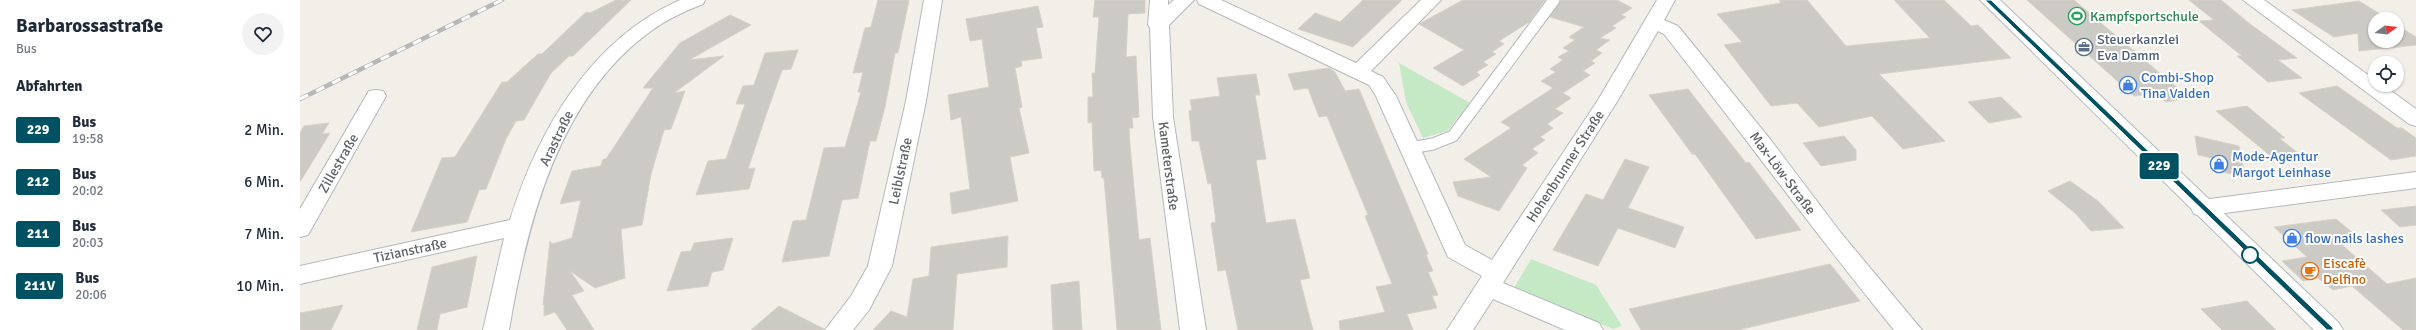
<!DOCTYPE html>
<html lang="de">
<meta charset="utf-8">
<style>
body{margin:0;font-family:Signika,sans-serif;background:#f2f2f3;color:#1f2937;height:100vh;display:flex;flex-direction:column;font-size:15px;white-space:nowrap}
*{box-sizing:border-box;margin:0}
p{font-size:13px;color:#747a83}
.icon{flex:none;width:22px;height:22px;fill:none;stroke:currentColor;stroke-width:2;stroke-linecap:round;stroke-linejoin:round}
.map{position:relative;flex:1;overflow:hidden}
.drawer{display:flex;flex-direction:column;background:#fff;width:300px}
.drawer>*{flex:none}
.badge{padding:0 8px;border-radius:3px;font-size:14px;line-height:26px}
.needle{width:26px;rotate:75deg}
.buttons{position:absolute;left:2068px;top:12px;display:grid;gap:8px}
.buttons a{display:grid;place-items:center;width:36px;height:36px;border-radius:50%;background:#fff;box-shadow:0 1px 3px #0004;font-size:20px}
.map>.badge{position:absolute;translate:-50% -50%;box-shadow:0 0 0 2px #fff}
h2{padding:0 16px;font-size:15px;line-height:36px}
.round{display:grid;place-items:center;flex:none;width:42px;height:42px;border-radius:21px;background:#f2f2f3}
.summary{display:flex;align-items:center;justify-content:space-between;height:68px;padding:0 16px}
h1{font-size:19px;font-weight:800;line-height:30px}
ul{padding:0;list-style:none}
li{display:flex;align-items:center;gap:12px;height:52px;padding:0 16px}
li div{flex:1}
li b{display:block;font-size:15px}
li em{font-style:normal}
li .badge{min-width:44px;font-weight:700;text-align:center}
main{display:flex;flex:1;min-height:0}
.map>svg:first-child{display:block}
.green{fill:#c5e8c5}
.building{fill:#cccac5;stroke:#d6d1c6}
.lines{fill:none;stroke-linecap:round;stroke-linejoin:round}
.lane-casing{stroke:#b5b8bc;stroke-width:13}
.street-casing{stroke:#b5b8bc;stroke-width:2}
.secondary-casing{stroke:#b6babf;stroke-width:2}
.lane{stroke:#fff;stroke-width:11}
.street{fill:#fff;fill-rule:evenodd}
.secondary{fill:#fff;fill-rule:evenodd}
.rail-casing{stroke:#b6b7b8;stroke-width:4.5}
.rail{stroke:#fff;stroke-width:3;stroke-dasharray:9;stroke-linecap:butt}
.line{fill:#005262;stroke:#fff}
.stop-dot{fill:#fff;stroke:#005262;stroke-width:2}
.labels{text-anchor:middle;stroke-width:4;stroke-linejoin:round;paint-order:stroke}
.leisure-label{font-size:14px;fill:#27864d;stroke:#fff;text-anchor:start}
.service-label{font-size:14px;fill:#4e5e75;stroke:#fff;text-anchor:start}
.shop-label{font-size:14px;fill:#366cbe;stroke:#fff;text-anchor:start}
.street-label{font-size:14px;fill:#5f6368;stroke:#fff}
.food-label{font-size:14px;fill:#c56008;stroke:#fff;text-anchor:start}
</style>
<main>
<section class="drawer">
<div class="summary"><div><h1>Barbarossastraße</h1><p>Bus</p></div><a class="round"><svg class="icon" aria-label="heart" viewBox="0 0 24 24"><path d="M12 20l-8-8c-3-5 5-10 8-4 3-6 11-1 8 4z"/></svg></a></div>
<h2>Abfahrten</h2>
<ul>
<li><span class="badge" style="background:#005262;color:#fff">229</span><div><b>Bus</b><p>19:58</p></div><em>2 Min.</em></li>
<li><span class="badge" style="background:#005262;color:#fff">212</span><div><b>Bus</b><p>20:02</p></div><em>6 Min.</em></li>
<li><span class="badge" style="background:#005262;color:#fff">211</span><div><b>Bus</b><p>20:03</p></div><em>7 Min.</em></li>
<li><span class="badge" style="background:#005262;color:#fff">211V</span><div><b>Bus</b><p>20:06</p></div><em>10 Min.</em></li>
</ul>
</section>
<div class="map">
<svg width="2116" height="330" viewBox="0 0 2116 330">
<rect width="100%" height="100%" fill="#f1efe8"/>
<path class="green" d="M1099 63 1170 103 1147 131 1123 138 1106 102Z
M1231 259 1296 285 1322 326 1313 329 1214 288Z"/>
<path class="building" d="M316 0H331L273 56H269L251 73 224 120 216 121 206 139 186 189 179 190 167 222 111 232 142 158 155 157 202 82H207L238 54H242L286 12 290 13Z
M578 0H609L598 53H595L585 107 576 141H570L558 198 542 200 529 256 482 262 493 221 506 220 524 148 545 147 561 92H558L563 72 553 73 565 28 571 27Z
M795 0H845V13L828 14 826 57 836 56 839 117 832 118 833 128H829L830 146 839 240 850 238 861 330H817L804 178H802L801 170 794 171 792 122 788 123V97H793L792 73H795L799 17H793Z
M1063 0H1102L1053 47 998 29 1015 13 1040 22Z
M1163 0H1245L1229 22 1199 41 1204 44 1192 52 1196 54 1183 62 1188 65 1176 72 1180 75 1163 86 1133 68 1164 50 1119 24Z
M1261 0H1317L1332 8 1321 15 1326 17 1312 26 1316 28 1300 38 1310 40 1296 50 1302 53 1291 61 1295 63 1283 71 1290 75 1263 93 1259 91 1271 98 1255 109 1263 113 1247 124 1253 128 1240 137 1245 140 1232 149 1238 153 1222 165 1227 168 1199 211 1158 196 1153 182 1191 177 1164 159 1211 128 1201 122 1253 88 1241 81 1256 72 1250 69 1263 60 1258 57 1269 51 1263 48 1275 40 1269 37 1284 27 1250 17Z
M1479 0H1507L1546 46 1630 38 1594 0H1644L1671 26 1678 25 1711 58 1579 74 1645 141 1603 149 1572 116 1519 127 1497 103 1471 106 1424 45 1442 42 1417 14 1481 3Z
M1727 0H1774L1889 98 1866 102 1856 94 1834 96Z
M1889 0H1921L1950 24 1997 58 1978 60 2002 78 1968 82 1937 56H1942L1899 21 1914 20Z
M2059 1 2088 19H2075V41H2097V25L2116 37V45L2059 51 2058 33 2034 37 1992 10Z
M738 6 743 27 736 28 742 58 721 61 722 66 715 68 722 107 719 108 729 153 710 157 718 201 652 214 650 193 670 189 661 117 651 120 648 95 689 87 682 39 670 41 666 19Z
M430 15 451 25 389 60 424 56 374 93 385 91 371 129 364 130 351 174 342 225 321 229 325 278 295 288 270 271 284 291 272 295 294 330H267L255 312 244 316V304L243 305 250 241 252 244 272 238 281 200 260 204 272 171 301 166 303 159H306L353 88H343L380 43Z
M498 50 491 69 482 70 466 115 448 169 455 168 449 189 396 195 408 161 426 159 445 104H436L443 86 454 85 465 53Z
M1029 68 1035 72 1045 91 1059 89 1128 254 1126 255 1133 271 1128 272 1138 295 1132 296 1137 308 1107 314 1113 330H1040L1039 321 1085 312 1076 287 1092 284 1065 216 1068 215 1027 116 1019 117 1008 88 994 90 988 74Z
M956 74 960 95H955L966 159 956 160 966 223 995 219 1010 278 1000 280 1013 330H938L926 270 918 271 911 223 916 222 911 183 908 184 899 141H892L889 111 892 110 890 100 920 96 917 78Z
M2037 86 2097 128H2102L2116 138V156L2091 160 1999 93Z
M1388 89 1446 163 1449 162 1501 230 1456 239 1395 154H1392L1349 95Z
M1701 97 1722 117 1689 123 1668 102Z
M1947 106 1985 138H1979L1998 153 1972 157 1916 111Z
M29 123 22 134 30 133 0 182V133L4 126Z
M1544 136 1556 150V160L1521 166 1503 143Z
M1895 136 1939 146 1945 177 1914 170 1912 158 1898 155Z
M1325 159 1349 167 1328 208 1384 227 1375 248 1318 228 1298 266 1253 250 1286 194 1303 200Z
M1770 181 1798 201 1824 228 1791 231 1775 213 1748 191Z
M2116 206V225L2100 227 2081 210Z
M2036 219 2054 234 2033 237 2087 284 2116 278V330H2103L2052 286 2033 290 2018 278 2003 281 1982 261 2007 257 1974 227Z
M708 236 707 267 657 274 653 330H573L591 311 607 317 613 279 629 276 631 247Z
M433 238 423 270 412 272 408 286 367 291 381 252 391 251 394 243Z
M177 256 167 307 140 314 137 330H117L132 267Z
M1530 264 1560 301 1438 330H1341L1329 309Z
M779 281 782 330H753L751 285Z
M1947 301 1976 330H1922L1901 309Z
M43 305 31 330H0V313Z
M479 306 524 329V330H451Z"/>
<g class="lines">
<defs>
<path id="lane" d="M1110 148 1133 144 1153 136 1254 0"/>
<path id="street" d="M380 0H405L403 4C385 11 367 19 351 31 258 98 227 223 209 330H183L204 238 0 284V266L210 220C238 130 291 39 380 0Z
M624 0H642L626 101 592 266 569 310 553 330H525L551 296 568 266 606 101Z
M850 0H868V5L874 0H894L869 25 873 117 906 330H880L853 117 850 28 848 25Z
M897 0H921L1056 63 1121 0H1141L1071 71 1083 77 1096 96 1165 245 1192 260 1298 100 1357 0H1375L1364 20 1378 26 1470 139 1541 233 1622 330H1594C1515 233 1441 132 1364 34L1358 31 1318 100 1203 283 1299 323 1303 330H1265L1193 299 1173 330H1147L1182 276 1148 257 1076 96 1069 85 899 4Z
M1943 0H1964L2075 80V85H2083L2116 109V126L2109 124Z
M76 90 83 91 86 96 8 235 0 237V209L66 96 69 91Z
M2116 172V188L1902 216 1894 214 1891 208 1894 202 1902 200Z"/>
<path id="secondary" d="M1680 0H1700L2039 323 2043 330H2014Z"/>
</defs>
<use href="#lane" class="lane-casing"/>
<use href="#street" class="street-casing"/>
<use href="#secondary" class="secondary-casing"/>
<use href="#lane" class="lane"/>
<use href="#street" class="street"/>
<use href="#secondary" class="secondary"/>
<defs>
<path id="rail" d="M0 99 202 0"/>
</defs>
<use href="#rail" class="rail-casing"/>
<use href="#rail" class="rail"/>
</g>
<path class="line" d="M1685 0H1691L2033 328V330H2027Z"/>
<defs>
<symbol id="stadium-ring" viewBox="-11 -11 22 22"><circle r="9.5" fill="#fff" stroke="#2e9e5b" stroke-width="1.5"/><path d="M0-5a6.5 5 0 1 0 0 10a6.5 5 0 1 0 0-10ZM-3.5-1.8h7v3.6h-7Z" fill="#2e9e5b"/></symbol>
<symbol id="office-ring" viewBox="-11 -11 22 22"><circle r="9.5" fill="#fff" stroke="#5c6f8a" stroke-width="1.5"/><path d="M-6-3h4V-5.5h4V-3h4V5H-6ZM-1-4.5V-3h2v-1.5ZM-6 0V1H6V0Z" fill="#5c6f8a"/></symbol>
<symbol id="shop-ring" viewBox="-11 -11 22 22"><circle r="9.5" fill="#fff" stroke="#3f7fe0" stroke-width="1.5"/><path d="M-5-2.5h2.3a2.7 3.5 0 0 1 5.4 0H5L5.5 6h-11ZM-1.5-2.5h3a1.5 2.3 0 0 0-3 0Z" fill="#3f7fe0"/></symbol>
<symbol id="cafe-ring" viewBox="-11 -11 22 22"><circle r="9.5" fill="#fff" stroke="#e8710a" stroke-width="1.5"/><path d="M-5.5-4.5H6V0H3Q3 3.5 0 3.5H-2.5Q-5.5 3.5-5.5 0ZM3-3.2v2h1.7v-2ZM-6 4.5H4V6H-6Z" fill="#e8710a"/></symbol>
</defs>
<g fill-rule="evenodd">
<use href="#stadium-ring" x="1767" y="6" width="20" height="20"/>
<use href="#office-ring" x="1774" y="37" width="20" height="20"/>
<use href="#shop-ring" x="1818" y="75" width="20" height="20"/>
<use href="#shop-ring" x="1909" y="154" width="20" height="20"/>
<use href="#shop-ring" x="1982" y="228" width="20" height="20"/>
<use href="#cafe-ring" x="2000" y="261" width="20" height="20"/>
</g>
<circle class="stop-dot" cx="1950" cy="255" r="8"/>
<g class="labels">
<g class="leisure-label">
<text x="1790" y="21">Kampfsportschule</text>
</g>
<g class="service-label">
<text x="1797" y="44">Steuerkanzlei<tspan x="1797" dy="16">Eva Damm</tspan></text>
</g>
<g class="shop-label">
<text x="1841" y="82">Combi-Shop<tspan x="1841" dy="16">Tina Valden</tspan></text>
<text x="1932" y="161">Mode-Agentur<tspan x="1932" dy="16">Margot Leinhase</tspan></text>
<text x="2005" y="243">flow nails lashes</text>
</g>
<g class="street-label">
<text transform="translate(256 138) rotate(-64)" y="5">Arastraße</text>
<text transform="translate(38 163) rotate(-60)" y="5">Zillestraße</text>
<text transform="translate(869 166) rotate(83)" y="5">Kameterstraße</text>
<text transform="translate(1265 166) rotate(-57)" y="5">Hohenbrunner Straße</text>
<text transform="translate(600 171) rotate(-78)" y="5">Leiblstraße</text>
<text transform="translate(1483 173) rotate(53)" y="5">Max-Löw-Straße</text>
<text transform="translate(110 250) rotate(-12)" y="5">Tizianstraße</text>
</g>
<g class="food-label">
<text x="2023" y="268">Eiscafè<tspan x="2023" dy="16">Delfino</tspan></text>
</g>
</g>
</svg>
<div class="buttons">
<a><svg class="needle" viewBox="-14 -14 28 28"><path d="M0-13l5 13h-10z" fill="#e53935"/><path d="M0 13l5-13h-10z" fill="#747a83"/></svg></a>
<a><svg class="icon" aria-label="locate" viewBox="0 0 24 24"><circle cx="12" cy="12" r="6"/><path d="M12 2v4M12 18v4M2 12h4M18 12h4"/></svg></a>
</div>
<b class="badge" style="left:1859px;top:166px;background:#005262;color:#fff">229</b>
</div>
</main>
